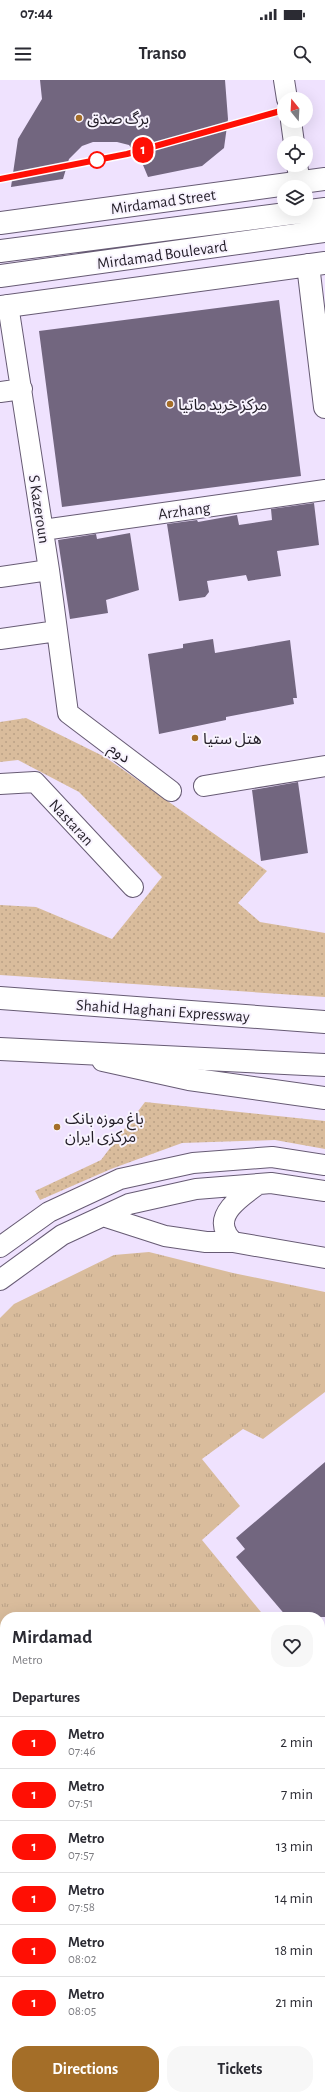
<!DOCTYPE html>
<meta charset="utf-8">
<style>
body{margin:0;font-family:"Alegreya Sans","Noto Sans Arabic",sans-serif;background:#f7f7f7;color:#2b2b33;height:100vh;display:flex;flex-direction:column;font-size:15px;white-space:nowrap}
*{box-sizing:border-box;margin:0}
p{font-size:13px;color:#7c7c81}
.icon{flex:none;width:22px;height:22px;fill:none;stroke:currentColor;stroke-width:2;stroke-linecap:round;stroke-linejoin:round}
.map{position:relative;flex:1;overflow:hidden}
.details{position:absolute;left:0px;top:1532px;width:325px;height:488px;display:flex;flex-direction:column;background:#fff;border-radius:16px 16px 0 0;box-shadow:0 4px 16px #0002}
.details>*{flex:none}
.badge{padding:0 8px;border-radius:13px;font-size:14px;line-height:26px}
.needle{width:26px;rotate:342deg}
.buttons{position:absolute;left:277px;top:12px;display:grid;gap:8px}
.buttons a{display:grid;place-items:center;width:36px;height:36px;border-radius:50%;background:#fff;box-shadow:0 4px 16px #0002;font-size:20px}
.map>.badge{position:absolute;translate:-50% -50%;box-shadow:0 0 0 2px #fff}
h2{padding:0 12px;font-size:15px;line-height:36px}
.round{display:grid;place-items:center;flex:none;width:42px;height:42px;border-radius:16px;background:#f7f7f7}
.head{display:flex;align-items:center;justify-content:space-between;height:68px;padding:0 12px}
h1{font-size:19px;font-weight:700;line-height:30px}
.button{display:flex;gap:8px;margin-top:auto;padding:8px 12px}
.button a{flex:1;height:46px;border-radius:16px;background:#a46e28;color:#fff;font-size:16px;font-weight:700;line-height:46px;text-align:center}
.button a+a{background:#f7f7f7;color:#2b2b33}
ul{padding:0;list-style:none}
li{display:flex;align-items:center;gap:12px;height:52px;padding:0 12px;border-top:1px solid #e1e1e2}
li div{flex:1}
li b{display:block;font-size:15px}
li em{font-style:normal}
li .badge{min-width:44px;font-weight:700;text-align:center}
.status{display:flex;justify-content:space-between;align-items:center;height:28px;padding:0 20px;background:#fff;direction:ltr}
.status svg{height:11px;fill:currentColor}
header{display:flex;justify-content:space-between;align-items:center;height:52px;padding:0 12px;background:#fff;font-size:18px;font-weight:700}
.map>svg:first-child{display:block}
.grass{fill:url(#grass-tufts)}
.garden{fill:url(#garden-dots)}
.building{fill:#72667f}
.lines{fill:none;stroke-linecap:round;stroke-linejoin:round}
.minor-casing{stroke:#675b74;stroke-width:22}
.major-casing{stroke:#675b74;stroke-width:24}
.highway-casing{stroke:#675b74;stroke-width:24}
.minor{stroke:#fff;stroke-width:20}
.major{stroke:#fff;stroke-width:22}
.highway{stroke:#fff;stroke-width:22}
.line-casing{stroke:#fff;stroke-width:9}
.line{stroke:#ff0f04;stroke-width:6}
.poi-dot{fill:#a46e28;stroke:#f8f3fe;stroke-width:1.5}
.stop-dot{fill:#fff;stroke:#ff0f04;stroke-width:2}
.labels{text-anchor:middle;stroke-width:4;stroke-linejoin:round;paint-order:stroke}
.poi-label{font-size:16px;fill:#231e28;stroke:#f8f3fe;text-anchor:start}
.street-label{font-size:16px;fill:#231e28;stroke:#f8f3fe}
</style>
<div class="status"><b>07:44</b><svg viewBox="0 0 49 12"><path d="M0 12V9h3v3zM5 12V6h3v6zM10 12V3h3v9zM15 12V0h3v12zM26 1h20v11H26zM47 4h2v5h-2z"/></svg></div>
<header><svg class="icon" aria-label="menu" viewBox="0 0 24 24"><path d="M4 6h16M4 12h16M4 18h16"/></svg>Transo<svg class="icon" aria-label="search" viewBox="0 0 24 24"><circle cx="10" cy="10" r="6"/><path d="M15 15l6 6"/></svg></header>
<div class="map">
<svg width="325" height="2020" viewBox="0 0 325 2020">
<defs>
<pattern id="grass-tufts" width="24" height="20" patternUnits="userSpaceOnUse"><rect width="24" height="20" fill="#d9bc9c"/><path d="M3 7l-1-3M5 7V3M7 7l1-3M15 17l-1-3M17 17v-4M19 17l1-3" fill="none" stroke="#baa186"/></pattern>
<pattern id="garden-dots" width="8" height="8" patternUnits="userSpaceOnUse"><rect width="8" height="8" fill="#d9bc9c"/><path d="M2 2h.1M6 6h.1" fill="none" stroke="#baa186" stroke-width="1.8" stroke-linecap="round"/></pattern>
</defs>
<rect width="100%" height="100%" fill="#efe2fe"/>
<path class="grass" d="M149 1172 233 1193 325 1212V1312L263 1359 243 1349 202 1379 240 1426 202 1460 265 1537H5V1816L0 1815V1238L14 1224 114 1175Z
M4 1984 5 2015H49L35 2020H3Z
M115 2015H149L153 2020H100Z"/>
<path class="garden" d="M26 638 105 677 267 791 238 823 260 842 325 853V917L0 895V825L36 827 112 859 162 797 79 712 18 680 0 682V642Z
M145 1022 325 1041V1069L275 1060 182 1063 111 1089 40 1120 35 1111 101 1080Z"/>
<path class="building" d="M40 0H225L228 39 224 68 202 86 148 97 143 85 129 65 117 62H93L82 66 69 79 63 99 11 107 18 59 42 19Z
M279 220 301 396 62 427 39 251Z
M314 423 319 465 277 471 281 496 248 501 246 495 207 501 209 512 205 517 179 521 167 444 197 440 198 442 237 435 239 445 272 440 271 429Z
M130 453 139 510 106 520 108 533 70 539 58 460 96 454 97 459Z
M213 559 215 573 290 560 297 618H293L294 624 226 637V640L159 654 148 574 183 568V564Z
M298 702 308 773 261 781 252 710Z
M325 1382V1537H287L236 1477 245 1469 236 1458Z"/>
<g class="lines">
<defs>
<path id="minor" d="M284 0 287 19
M291 41 294 63
M297 85 300 102
M8 225 49 490 68 633 171 711
M0 312 22 309
M43 450 325 410
M0 497 49 490
M0 559 57 551
M0 704 35 702 133 807
M204 706 325 686
M103 1136 165 1156 206 1162H233L325 1178
M233 1162C231 1159 227 1156 226 1152 216 1132 244 1115 257 1105
M0 1167 49 1132 120 1099 193 1083 272 1077 325 1085
M0 1200 62 1155 129 1124 196 1109 271 1103 325 1111
M0 1825H5
M0 1896 5 1898
M190 2015 194 2020"/>
<path id="major" d="M0 143 325 99
M0 171 325 129
M308 185 325 327
M0 196 325 151
M0 227 325 183
M103 980 189 999 325 1018"/>
<path id="highway" d="M0 918 325 942
M0 969 325 985"/>
</defs>
<use href="#minor" class="minor-casing"/>
<use href="#major" class="major-casing"/>
<use href="#highway" class="highway-casing"/>
<use href="#minor" class="minor"/>
<use href="#major" class="major"/>
<use href="#highway" class="highway"/>
</g>
<g class="lines">
<defs>
<path id="line" d="M0 99 127 74 284 30"/>
</defs>
<use href="#line" class="line-casing"/>
<use href="#line" class="line"/>
</g>
<g class="poi-dot">
<circle cx="79" cy="38" r="4"/>
<circle cx="170" cy="324" r="4"/>
<circle cx="195" cy="658" r="4"/>
<circle cx="57" cy="1047" r="4"/>
</g>
<circle class="stop-dot" cx="97" cy="80" r="8"/>
<g class="labels">
<g class="poi-label">
<text x="87" y="44">برگ صدق</text>
<text x="178" y="330">مرکز خرید ماتیا</text>
<text x="203" y="664">هتل ستیا</text>
<text x="65" y="1044">باغ موزه بانک<tspan x="65" dy="18">مرکزی ایران</tspan></text>
</g>
<g class="street-label">
<text transform="translate(163 121) rotate(-8)" y="6">Mirdamad Street</text>
<text transform="translate(162 174) rotate(-8)" y="6">Mirdamad Boulevard</text>
<text transform="translate(40 429) rotate(81)" y="6">S Kazeroun</text>
<text transform="translate(184 430) rotate(-8)" y="6">Arzhang</text>
<text transform="translate(120 672) rotate(37)" y="6">دوم</text>
<text transform="translate(72 742) rotate(47)" y="6">Nastaran</text>
<text transform="translate(163 930) rotate(4)" y="6">Shahid Haghani Expressway</text>
</g>
</g>
</svg>
<div class="buttons">
<a><svg class="needle" viewBox="-14 -14 28 28"><path d="M0-13l5 13h-10z" fill="#e53935"/><path d="M0 13l5-13h-10z" fill="#7c7c81"/></svg></a>
<a><svg class="icon" aria-label="locate" viewBox="0 0 24 24"><circle cx="12" cy="12" r="6"/><path d="M12 2v4M12 18v4M2 12h4M18 12h4"/></svg></a>
<a><svg class="icon" aria-label="layers" viewBox="0 0 24 24"><path d="M12 4l9 5-9 5-9-5zM3 14l9 5 9-5"/></svg></a>
</div>
<b class="badge" style="left:143px;top:70px;background:#ff0f04;color:#fff">1</b>
<section class="details">
<div class="head"><div><h1>Mirdamad</h1><p>Metro</p></div><a class="round"><svg class="icon" aria-label="heart" viewBox="0 0 24 24"><path d="M12 20l-8-8c-3-5 5-10 8-4 3-6 11-1 8 4z"/></svg></a></div>
<h2>Departures</h2>
<ul>
<li><span class="badge" style="background:#ff0f04;color:#fff">1</span><div><b>Metro</b><p>07:46</p></div><em>2 min</em></li>
<li><span class="badge" style="background:#ff0f04;color:#fff">1</span><div><b>Metro</b><p>07:51</p></div><em>7 min</em></li>
<li><span class="badge" style="background:#ff0f04;color:#fff">1</span><div><b>Metro</b><p>07:57</p></div><em>13 min</em></li>
<li><span class="badge" style="background:#ff0f04;color:#fff">1</span><div><b>Metro</b><p>07:58</p></div><em>14 min</em></li>
<li><span class="badge" style="background:#ff0f04;color:#fff">1</span><div><b>Metro</b><p>08:02</p></div><em>18 min</em></li>
<li><span class="badge" style="background:#ff0f04;color:#fff">1</span><div><b>Metro</b><p>08:05</p></div><em>21 min</em></li>
</ul>
<div class="button"><a>Directions</a><a>Tickets</a></div>
</section>
</div>
